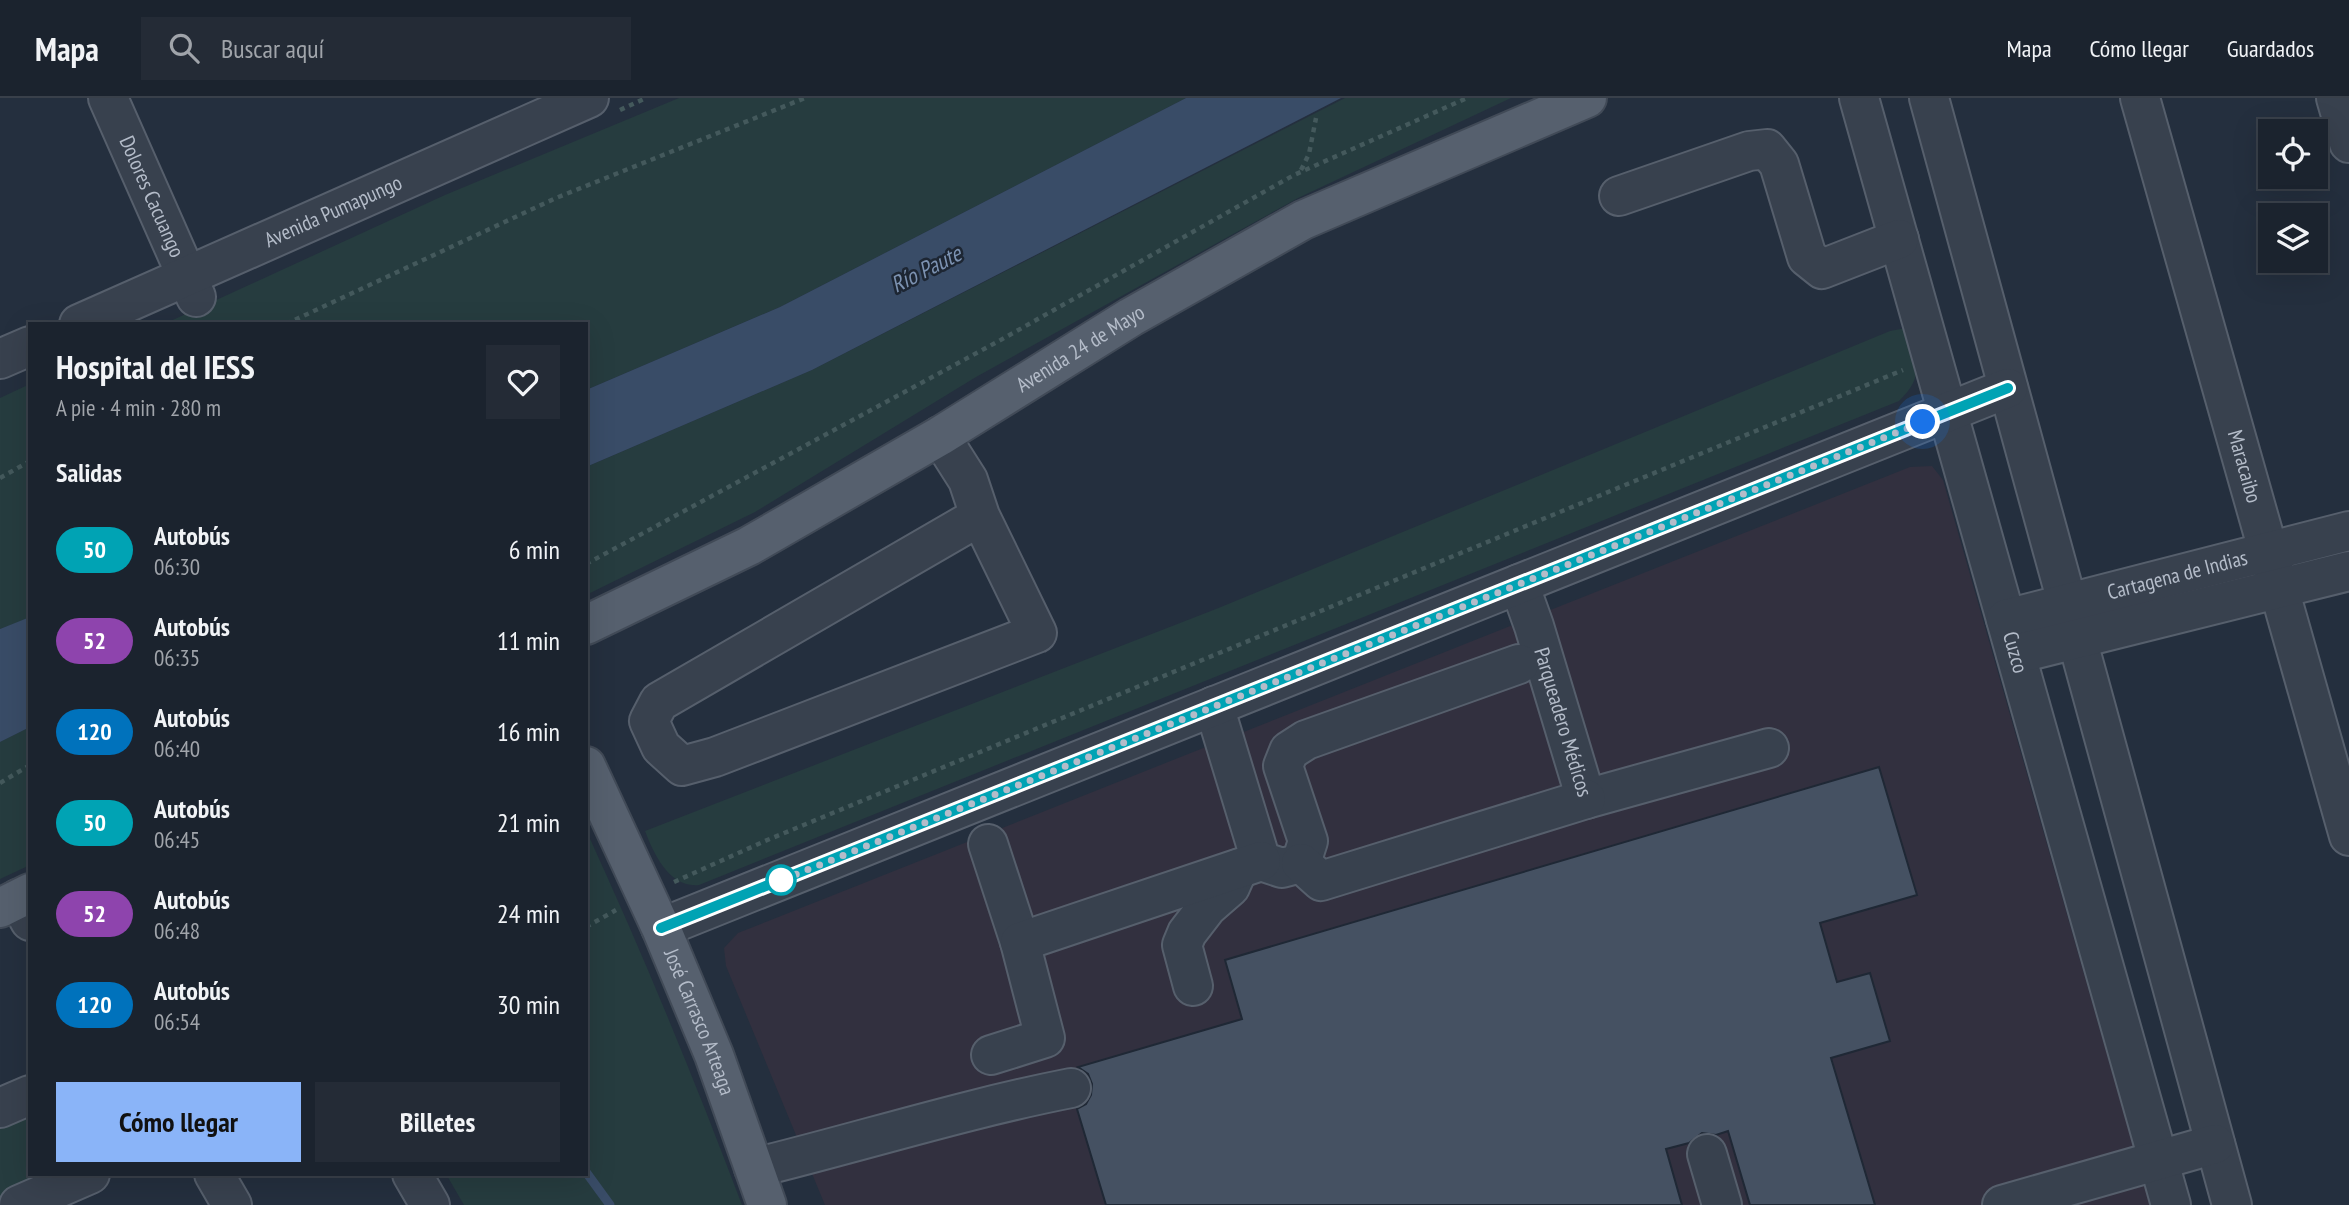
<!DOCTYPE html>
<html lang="es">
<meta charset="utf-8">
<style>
body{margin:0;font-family:"PT Sans Narrow",sans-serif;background:#242b36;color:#f1f3f6;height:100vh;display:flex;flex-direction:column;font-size:26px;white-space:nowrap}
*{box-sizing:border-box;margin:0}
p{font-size:23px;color:#a0a4aa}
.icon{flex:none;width:38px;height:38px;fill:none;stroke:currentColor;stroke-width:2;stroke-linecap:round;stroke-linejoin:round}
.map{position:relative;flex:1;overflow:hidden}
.details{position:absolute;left:28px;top:224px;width:560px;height:854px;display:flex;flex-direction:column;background:#1b232e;border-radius:0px;box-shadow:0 7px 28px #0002,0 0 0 2px #39404a}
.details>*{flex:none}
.badge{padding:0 14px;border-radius:23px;font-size:24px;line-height:46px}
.buttons{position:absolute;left:2258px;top:21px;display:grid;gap:14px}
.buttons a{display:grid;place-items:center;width:70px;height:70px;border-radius:0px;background:#1b232e;box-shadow:0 7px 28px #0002,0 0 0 2px #39404a;font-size:35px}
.you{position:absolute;width:35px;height:35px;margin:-18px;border:5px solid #fff;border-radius:50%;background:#1a73e8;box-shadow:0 0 0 10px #1a73e833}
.map>.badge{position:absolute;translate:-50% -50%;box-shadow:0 0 0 4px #fff}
h2{padding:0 28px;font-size:26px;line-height:63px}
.round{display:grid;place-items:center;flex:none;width:74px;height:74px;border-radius:0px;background:#242b36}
.headline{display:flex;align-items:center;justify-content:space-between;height:119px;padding:0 28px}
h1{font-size:33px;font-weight:800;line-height:52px}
.cta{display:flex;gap:14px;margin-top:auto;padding:14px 28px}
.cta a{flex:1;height:80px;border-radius:0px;background:#8ab4f8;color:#111;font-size:28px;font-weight:800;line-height:80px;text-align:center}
.cta a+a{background:#242b36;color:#f1f3f6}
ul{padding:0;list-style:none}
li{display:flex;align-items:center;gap:21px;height:91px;padding:0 28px}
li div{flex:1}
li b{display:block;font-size:26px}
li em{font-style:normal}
li .badge{min-width:77px;font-weight:700;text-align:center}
header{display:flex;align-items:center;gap:42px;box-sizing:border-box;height:98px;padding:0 35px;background:#1b232e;border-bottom:2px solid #39404a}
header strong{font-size:33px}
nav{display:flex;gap:38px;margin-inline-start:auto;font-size:24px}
.search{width:490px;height:63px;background:#242b36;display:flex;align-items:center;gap:18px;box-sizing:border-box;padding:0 24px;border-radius:0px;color:#a0a4aa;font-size:26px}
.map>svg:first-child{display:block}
.medical{fill:#32303f}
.green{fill:#263c3f}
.water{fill:#394c67}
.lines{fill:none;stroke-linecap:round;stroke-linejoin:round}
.stream{stroke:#394c67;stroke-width:9}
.building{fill:#455162;stroke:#1f2835;stroke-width:2}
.minor-casing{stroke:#565f6c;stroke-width:42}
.major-casing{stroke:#414a57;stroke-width:42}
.path{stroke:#44595c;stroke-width:4.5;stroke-dasharray:5 5;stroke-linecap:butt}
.minor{stroke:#38414e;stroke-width:38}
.major{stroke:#56606e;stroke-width:38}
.line-casing{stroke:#fff;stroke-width:16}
.line{stroke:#00a3b4;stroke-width:10}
.walk{stroke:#b4bcc9;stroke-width:7;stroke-dasharray:0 12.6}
.stop-dot{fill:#fff;stroke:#00a3b4;stroke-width:3.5}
.labels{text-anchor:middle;stroke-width:5;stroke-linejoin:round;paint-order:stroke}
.street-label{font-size:21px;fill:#b4bcc9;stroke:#1d2633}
.water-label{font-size:23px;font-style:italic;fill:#7c92b1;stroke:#1d2633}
</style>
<header>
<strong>Mapa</strong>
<div class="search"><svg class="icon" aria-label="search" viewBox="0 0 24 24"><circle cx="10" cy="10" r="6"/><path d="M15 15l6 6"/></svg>Buscar aquí</div>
<nav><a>Mapa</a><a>Cómo llegar</a><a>Guardados</a></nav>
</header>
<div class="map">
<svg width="2349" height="1107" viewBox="0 0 2349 1107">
<rect width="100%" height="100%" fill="#242f3e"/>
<path class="medical" d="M1932 368 1943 382 2150 1107H825L726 868 724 850 738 835 1910 369Z"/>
<path class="green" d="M679 0H1186L780 209 586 292V226H164L445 97Z
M1345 0H1511L1298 100 976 279 755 414 586 497V369L812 272Z
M1906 230C1915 263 1927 276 1899 303L699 787C669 790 654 756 645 733L1216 511 1890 233Z
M30 286V520L0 531V300Z
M30 629V767L0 781V644Z
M586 732C643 856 694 980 742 1107H464L446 1076H586Z
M30 1006V1076H50L0 1100V1019Z"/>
<path class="water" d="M1186 0H1341L812 272 586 369V292L780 209Z
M30 519V629L0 644V531Z"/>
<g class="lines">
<path class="stream" d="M586 1074 610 1107"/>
</g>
<path class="building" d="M1879 669 1917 797 1820 825 1837 884 1870 875 1890 943 1831 960 1875 1107H1750L1728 1033 1716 1037 1702 1035 1689 1045 1666 1051 1682 1107H1106L1077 1011 1086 1006 1091 997 1092 986 1088 976 1078 969 1242 921 1225 862Z"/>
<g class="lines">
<defs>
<g id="minor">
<path id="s1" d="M108 0 196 199"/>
<path id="s2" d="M1859 0 2171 1107"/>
<path d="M1929 0 2232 1107"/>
<path id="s3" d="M2140 0 2349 738"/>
<path d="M2336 0 2349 45"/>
<path d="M1619 98 1749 53 1767 51 1779 66 1807 159 1822 171 1899 141"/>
<path id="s4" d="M79 226 589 0"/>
<path d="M0 261 30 248"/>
<path d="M940 338 968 382 980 418 1037 535 715 659 682 668 661 649 649 623 659 604 980 418"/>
<path id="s5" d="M1519 486 1534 528 1586 701 1769 650"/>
<path id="s6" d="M2006 521 2349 433"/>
<path d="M2016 556 2349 473"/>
<path d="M1214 608 1261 763 1282 770 1301 765 1308 743 1283 668 1289 653 1306 642 1519 566"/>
<path d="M988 746 1020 844"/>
<path d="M1301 765 1321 783 1586 701"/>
<path d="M18 801 30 823"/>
<path d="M661 830 2008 290"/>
<path d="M1193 888 1182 847 1187 835 1207 809 1230 789 1238 771"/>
<path d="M991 957 1045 940 1020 844 1261 763"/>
<path d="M0 1010 30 997"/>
<path d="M1707 1056 1722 1107"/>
<path d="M754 1070C860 1044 964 1011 1071 990"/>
<path d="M214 1076 232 1107"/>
<path d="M412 1076 430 1107"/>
<path d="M19 1107 90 1076"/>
<path d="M2002 1107 2215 1046"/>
</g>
<g id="major">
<path id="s7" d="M586 527 749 448 940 338 1131 219 1303 122 1587 0"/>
<path id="s8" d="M586 668 661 830 714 957 767 1107"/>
<path d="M0 810 30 795"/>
</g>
</defs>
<use href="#minor" class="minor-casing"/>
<use href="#major" class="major-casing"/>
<path class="path" d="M620 12 646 0
M1301 72 1309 56 1316 20
M286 226 556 100 805 0
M0 380 30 363
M586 466 997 244 1294 77 1467 0
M0 685 30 667
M674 784 765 743 1903 272
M586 829 616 812"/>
<use href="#minor" class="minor"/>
<use href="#major" class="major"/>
</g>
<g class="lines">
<defs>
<path id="line" d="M661 830 2008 290"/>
</defs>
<use href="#line" class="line-casing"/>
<use href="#line" class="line"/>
<path class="walk" d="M781 782 777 784 1923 324"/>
</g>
<circle class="stop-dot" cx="781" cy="782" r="14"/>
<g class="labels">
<g class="street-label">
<text dy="7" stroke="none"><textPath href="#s1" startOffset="108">Dolores Cacuango</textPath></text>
<text dy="7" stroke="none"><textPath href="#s4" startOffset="278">Avenida Pumapungo</textPath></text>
<text dy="7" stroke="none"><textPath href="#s7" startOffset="567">Avenida 24 de Mayo</textPath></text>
<text dy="7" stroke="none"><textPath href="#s3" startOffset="383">Maracaibo</textPath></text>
<text dy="7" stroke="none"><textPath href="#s6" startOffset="177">Cartagena de Indias</textPath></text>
<text dy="7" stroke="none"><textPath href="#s2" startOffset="576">Cuzco</textPath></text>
<text dy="7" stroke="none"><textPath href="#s5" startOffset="145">Parqueadero Médicos</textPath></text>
<text dy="7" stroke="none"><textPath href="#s8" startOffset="280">José Carrasco Arteaga</textPath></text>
</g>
<g class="water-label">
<text transform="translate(926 171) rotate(-27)" y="8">Río Paute</text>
</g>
</g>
</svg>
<div class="buttons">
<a><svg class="icon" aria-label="locate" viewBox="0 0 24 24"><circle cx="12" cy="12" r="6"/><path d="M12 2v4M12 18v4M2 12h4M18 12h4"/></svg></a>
<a><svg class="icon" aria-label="layers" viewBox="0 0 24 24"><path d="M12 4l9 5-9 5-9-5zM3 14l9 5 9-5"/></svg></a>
</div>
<div class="you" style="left:1923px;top:324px"></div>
<section class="details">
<div class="headline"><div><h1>Hospital del IESS</h1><p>A pie · 4 min · 280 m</p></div><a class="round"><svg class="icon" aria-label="heart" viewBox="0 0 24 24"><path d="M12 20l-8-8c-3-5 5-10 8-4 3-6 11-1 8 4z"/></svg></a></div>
<h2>Salidas</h2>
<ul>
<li><span class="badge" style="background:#00a3b4;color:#fff">50</span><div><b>Autobús</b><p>06:30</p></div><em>6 min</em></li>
<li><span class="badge" style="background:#8e44ad;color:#fff">52</span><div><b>Autobús</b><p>06:35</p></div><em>11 min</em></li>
<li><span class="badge" style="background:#0072bc;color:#fff">120</span><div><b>Autobús</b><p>06:40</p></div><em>16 min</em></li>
<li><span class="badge" style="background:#00a3b4;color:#fff">50</span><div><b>Autobús</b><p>06:45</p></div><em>21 min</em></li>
<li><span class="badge" style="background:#8e44ad;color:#fff">52</span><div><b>Autobús</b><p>06:48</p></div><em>24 min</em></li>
<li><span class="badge" style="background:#0072bc;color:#fff">120</span><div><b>Autobús</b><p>06:54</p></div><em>30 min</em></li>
</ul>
<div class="cta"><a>Cómo llegar</a><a>Billetes</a></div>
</section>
</div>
